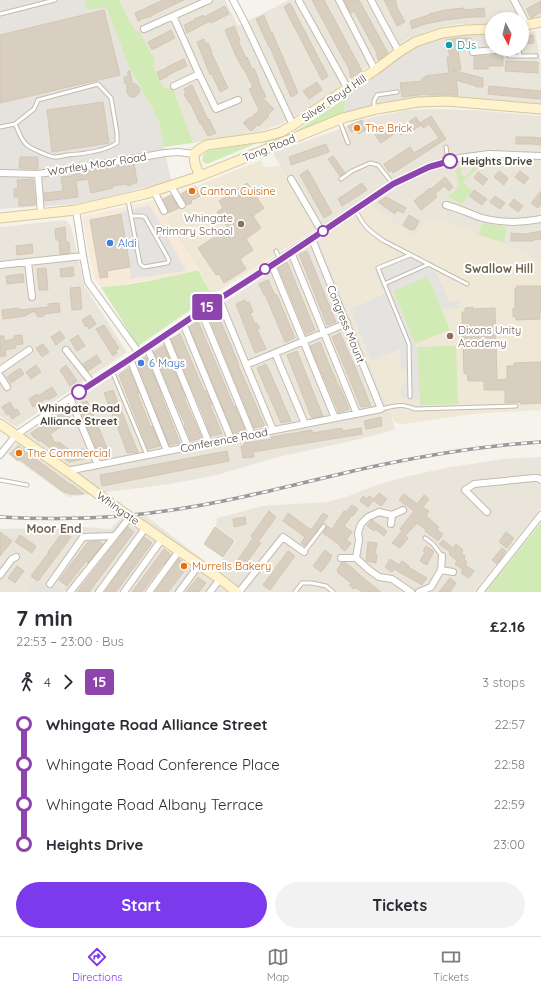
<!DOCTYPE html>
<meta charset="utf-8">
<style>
body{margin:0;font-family:Quicksand,sans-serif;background:#f2f2f3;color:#2b2b33;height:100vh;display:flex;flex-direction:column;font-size:15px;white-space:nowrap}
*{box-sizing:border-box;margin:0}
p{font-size:13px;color:#7c7c81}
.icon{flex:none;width:22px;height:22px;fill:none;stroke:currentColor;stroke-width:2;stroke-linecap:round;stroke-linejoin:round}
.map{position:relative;height:592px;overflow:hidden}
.side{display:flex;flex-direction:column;background:#fff;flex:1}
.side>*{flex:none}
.badge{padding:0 8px;border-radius:3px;font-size:14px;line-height:26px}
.needle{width:26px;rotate:173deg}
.tools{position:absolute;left:485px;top:12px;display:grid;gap:8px}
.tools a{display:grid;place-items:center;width:44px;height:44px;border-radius:50%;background:#fff;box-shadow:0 2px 6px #0003;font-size:20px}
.map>.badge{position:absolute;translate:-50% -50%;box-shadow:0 0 0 2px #fff}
.legs{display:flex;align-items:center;gap:6px;height:44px;padding:0 16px;font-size:13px}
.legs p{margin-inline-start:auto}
.head{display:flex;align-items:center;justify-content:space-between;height:68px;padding:0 16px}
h1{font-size:22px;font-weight:700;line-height:30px}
.action{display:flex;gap:8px;margin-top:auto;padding:8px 16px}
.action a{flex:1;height:46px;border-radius:24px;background:#7c3aed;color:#fff;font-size:16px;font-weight:700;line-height:46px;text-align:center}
.action a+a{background:#f2f2f3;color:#2b2b33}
ul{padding:0 16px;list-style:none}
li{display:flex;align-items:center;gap:14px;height:40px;font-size:15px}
li i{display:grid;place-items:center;width:6px;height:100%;margin:0 5px;background:currentColor}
li i::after{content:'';width:10px;height:10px;margin:-5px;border:3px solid;border-radius:50%;background:#fff}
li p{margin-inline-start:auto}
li:first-child i{background:linear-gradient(#0000 50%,currentColor 0)}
li:last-child i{background:linear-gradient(currentColor 50%,#0000 0)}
.tabs{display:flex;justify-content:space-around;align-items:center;height:56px;border-top:1px solid #e1e1e2;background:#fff;font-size:11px;color:#7c7c81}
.tabs a{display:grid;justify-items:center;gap:2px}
.tabs .current{color:#7c3aed}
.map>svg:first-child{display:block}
.residential{fill:#eae5da}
.commercial{fill:#f7ead8}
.industrial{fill:#e6e2dd}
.education{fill:#efe8d6}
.green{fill:#d2eab5}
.parking{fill:#e5e3e0}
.building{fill:#d8cfc1;stroke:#d3c7b4}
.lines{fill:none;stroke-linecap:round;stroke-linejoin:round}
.lane-casing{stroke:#c2bbae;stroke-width:5}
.street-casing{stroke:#c2bbae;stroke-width:8}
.secondary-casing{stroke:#d6c79b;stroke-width:11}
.lane{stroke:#fff;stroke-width:3}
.street{stroke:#fff;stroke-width:6}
.secondary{stroke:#fff3cd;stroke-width:9}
.rail-casing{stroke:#9a9a9a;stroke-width:3.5}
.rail{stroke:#fff;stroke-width:2;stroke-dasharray:6;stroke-linecap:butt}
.secondary-bridge-casing{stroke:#d6c79b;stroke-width:11;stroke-linecap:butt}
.secondary-bridge{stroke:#fff3cd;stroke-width:9}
.line-1-casing{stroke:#fff;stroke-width:9}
.line-1{stroke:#8e44ad;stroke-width:6}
.culture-dot{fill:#0f9aa8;stroke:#fff;stroke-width:1.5}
.food-dot{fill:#e8710a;stroke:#fff;stroke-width:1.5}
.stop-1-dot{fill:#fff;stroke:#8e44ad;stroke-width:2}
.education-dot{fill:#8d6e63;stroke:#fff;stroke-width:1.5}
.shop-dot{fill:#3f7fe0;stroke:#fff;stroke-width:1.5}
.labels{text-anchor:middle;stroke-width:4;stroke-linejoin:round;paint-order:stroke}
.culture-label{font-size:11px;fill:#0d838f;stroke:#fff;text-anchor:start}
.street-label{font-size:11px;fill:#4b4439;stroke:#fff}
.food-label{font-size:11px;fill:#c56008;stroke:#fff;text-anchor:start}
.stop-label{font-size:11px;font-weight:bold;fill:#4b4439;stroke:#fff;text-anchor:start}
.education-label{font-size:11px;fill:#785e54;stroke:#fff;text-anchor:end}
.shop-label{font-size:11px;fill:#366cbe;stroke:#fff;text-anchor:start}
.neighbourhood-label{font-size:12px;font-weight:bold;fill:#6e6250;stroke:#fff}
</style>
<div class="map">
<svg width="541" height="592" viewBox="0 0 541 592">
<rect width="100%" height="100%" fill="#f6f3ec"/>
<path class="residential" d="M119 0H225L238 26 289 0H541V22L527 25 522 19H492V24H461L441 27 423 33 407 39 351 78 331 93 300 113 281 124 261 131 193 143 174 91 164 89 153 66 139 31H136L131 24Z
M535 31 541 64V109L460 101 456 38 492 36V49H522V33Z
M436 109 475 110 541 116V264L504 243 479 235 414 237 372 206 319 240 392 418 395 430 351 441 278 457 217 475 170 484 68 497 7 453 27 433 319 240 316 229 273 153 348 126 362 120 406 110Z
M65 220 71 226 84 285 127 352 16 427 0 416V227Z
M541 457V508L474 592H67L55 584 50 591 28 590 27 592H0V529L84 527 110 529 121 518 146 516 215 569 236 541 216 527 217 518 263 506 327 502 346 497 374 486 408 476 451 467 504 459Z"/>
<path class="commercial" d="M199 185 204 195 193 201V203L166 219 198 270 165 278 110 286 101 287 94 278 82 217 153 200Z"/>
<path class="industrial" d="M0 0H85L87 10 106 7 128 65 158 119 171 181 97 200 76 204 0 209Z
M492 29V36L456 39 460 101H447L343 118 348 89 399 52 442 33Z
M35 581 50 591 55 584 66 592H27L28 590Z"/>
<path class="education" d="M261 160 264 167 280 166 316 229 212 295 203 277 166 219 193 203V201L203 195 199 185Z
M372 206 414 237 423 222 438 220 504 243 541 264V410L473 414 403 424 396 423 392 418 319 240Z"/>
<path class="green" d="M85 0H119L131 24 136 31H139L155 60 153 66 164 89 171 87 174 91 193 143 164 147 158 119 128 65 106 7 87 10Z
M346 98 344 113 260 147 268 141 286 136 295 132Z
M257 143 207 164 203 162C202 157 203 153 208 151Z
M463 167V169L460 172 464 177 472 171V168L479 167 463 182 472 190 462 204 448 197C462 185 460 187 455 170Z
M484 223 506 227 504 243 479 235 481 225Z
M198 270 212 295 138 346 101 287C134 285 166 278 198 270Z
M428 276 450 330 415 344 393 290Z
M456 346 458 404 420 405 417 347Z
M541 523V592H485L540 524Z"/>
<path class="parking" d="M150 205 186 271 131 279 121 212Z
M411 257 436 272 449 301H460L459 308 442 309 428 276 393 291 415 344 417 347 420 399H407L401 396V388L408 379 404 369 401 370 400 349 371 361 350 309 385 294 375 272Z"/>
<path class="building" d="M163 0H184L152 15V16L147 18V17L138 21 135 13Z
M312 0H324L362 71 351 78 349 69Z
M344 0H359L388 53 378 60 376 51 354 11 351 13Z
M384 0H395L397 4 396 5 405 22 397 26Z
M541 1V12L531 18 526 9Z
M290 3 328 76 322 80 284 7Z
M225 6 229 14 211 23 210 21 202 25 187 33 184 25 195 20 194 19 199 17 203 15 204 17Z
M464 8V10L484 8 485 17H471L446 20 425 24 412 29 410 21 429 15V14L445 10Z
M104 10 120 75 0 103V35Z
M264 15 271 33 272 32 279 49V48L298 93 291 97 270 47H269L256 19Z
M234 26 240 40 238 41 246 58 247 57 252 69 254 68 259 80H258L266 97 263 98 274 109 267 115 269 116 259 126 257 125 251 131 243 123 250 117 251 118 259 110 249 89 253 87 244 69H243L236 56 225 30Z
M171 30 175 38 152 50 148 42Z
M533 35 534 43 522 44V36Z
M457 38H471L472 48 469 50H458L461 70H452L483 78V87H476V86L456 80 458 95H426V94L402 97 400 83 422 81V78H426L425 76 449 73 447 57H450L446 40Z
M204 39 206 44 208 43 212 52H211L228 88 220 92 212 74 210 75 197 42Z
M497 54H503V66H488V69H474V56H489Z
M184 59 187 66 168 75V76L160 80 157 72 167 68V67Z
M506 61 538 62V73L505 71Z
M128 71H130L132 83 137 85 140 89 139 93 135 97H131L129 96 127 92V83L125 84 124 77 128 76Z
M317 82 322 90 309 99 303 91Z
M192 85 208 120 209 119 216 133 208 136 201 123 200 124 190 102 189 103 184 94 186 93 184 89Z
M489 86 541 91V99L488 94Z
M103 102 109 143 52 152 47 110Z
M431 116 446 139 393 173 392 170 389 172 384 164 410 147 414 153 439 138 429 124 423 128 420 123Z
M416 117 421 125 408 134 406 131 401 135 398 131 381 143 375 135 393 123 398 130H397Z
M362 120 366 130 358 134 356 130 351 132 348 126Z
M516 137H532L541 138V145L532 144H516Z
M326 144 329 152 291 165 289 157Z
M333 156 345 173 340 176 328 159Z
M20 157H38V169L19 168Z
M134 163 137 182 128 186 125 184 112 186 113 188 91 193 88 179 76 181 78 197 45 201 44 193 63 191 61 177 72 176 71 175 76 174Z
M308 170 332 213 324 218 300 175Z
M499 171 508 178 504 185 494 177Z
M520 171 529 178 524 184 515 177Z
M478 172 488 179 483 185 474 178Z
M445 177 453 187 449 191 444 186 435 194 437 197 421 210 414 201 430 188 431 189Z
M33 179 34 194H35V205L19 206V197H14V189H18L17 180Z
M247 183 264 208 253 216 261 228 246 239 253 250 240 259 246 269 224 283 219 274 216 275 198 248 228 228 217 212 223 208 219 201Z
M362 183 367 190 342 206 338 199Z
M195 186 200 196 191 201 192 203 187 205 181 194Z
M474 190 487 199 482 205 469 196Z
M541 191V204L538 208 531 203Z
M171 195 179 208 169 213 168 209 163 199Z
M495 196 505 203 500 209 490 202Z
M386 197 406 208 403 213 397 210 395 214 378 202Z
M514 199 523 206 518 212 509 205Z
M121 214 130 267 107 271 108 277 100 278 90 220Z
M409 215 419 221 414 230 411 229 410 230 403 225Z
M65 227 66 242H69L70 253 60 254 59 240H56L55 229Z
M541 231V239L533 240V241H511V233L525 234Z
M32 244 33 253 17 255 16 246Z
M307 251 336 322 327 325 299 254Z
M287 262 315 330 306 334 278 267Z
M73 267 74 276 61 277 60 269Z
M46 268 48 290H39L37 269Z
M23 274 24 282 7 284 6 276Z
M268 280 275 295H277L295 338 285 342 265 294 264 295 259 284Z
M517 286H541V311H540V319L516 320V317H513V308H515V288H517Z
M80 287 82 309 72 310 70 288Z
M245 300 246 303 249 302 253 312 250 313 255 324 257 323 260 328 257 329 266 349 255 353 236 304Z
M59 303 60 312 44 314V316L38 317 34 311 25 316 3 319 2 310 19 308V310L48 307V304Z
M473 307V309L495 308 497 380 507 379V366H514V363L541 362V403L520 404V402L505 403V390H484V381H468L467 373 464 374 462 312H465V308Z
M216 310 239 365H238L265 426 254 428 208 315Z
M90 315 96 324 89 329 88 326 86 327 82 320Z
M198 321 224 383 234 407 235 406 245 430 233 433 232 430 189 327Z
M104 325 119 348 116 351 117 353 113 356 96 329Z
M60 331 65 338 56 345 51 337Z
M340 333 356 369 371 406 361 407 332 337Z
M180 334 204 391H206L212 404 210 405 222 434 211 436 203 414 194 394 171 339Z
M22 335 23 344 15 345 16 348 5 350 6 356 0 357V336H4V341L14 339V336Z
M78 335 85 346 77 351 70 340Z
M320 342 331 369 339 387H340L349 409 339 413 310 346Z
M43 344 49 352 42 357 36 348Z
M164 345 185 397 184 398 202 438 191 441 184 425 185 424 170 391 154 352Z
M297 351 312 389 323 416 312 418 310 414 287 355Z
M97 355 101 362 88 371 83 364Z
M145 357H146L162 394 161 395 180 443 169 445 137 363Z
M266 364 272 377 291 421 281 423 266 389 257 368Z
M36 365 41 372 31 379 26 372Z
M66 365 77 381 70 386 60 370Z
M20 368 24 374 11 383 7 377Z
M127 369H129L139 393H137L148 420 151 427 152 426 160 446 148 449 119 375Z
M52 387 57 395 48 400 47 398 33 407 29 399 37 394 38 396Z
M113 390 133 440 138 452 127 453 121 436 104 393Z
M87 401 100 431 110 456 100 458 80 410 78 404Z
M10 402 15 410 17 409 20 414 12 419 9 414 7 415 2 407Z
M65 411 71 420 50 434 55 443 59 442 71 451 84 449 88 458 69 462 40 440 38 441 35 437 34 438 31 433Z
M381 417 382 426 366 429 364 421Z
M342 428V431L361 428 362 434 253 452 254 457 243 458 241 446H244V443L272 439 271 437 312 430V433Z
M18 446 71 485V484L84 494H70L66 492 65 493 19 459 18 461 10 454Z
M227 451 229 461 102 486 100 475Z
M379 493 387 499 381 506 373 500Z
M404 494 417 504 424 495 429 499 423 507 429 511 426 516 439 527 437 530 443 534 438 541 425 531 426 530 417 523 405 536 408 538 400 548 392 543 402 531 400 529 414 511 399 500Z
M363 496 367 499 369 496 374 499 368 507 360 501Z
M352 505 358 509 353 516 352 515 344 526 352 532 346 540 351 543 345 551 340 547 341 546 323 533 327 526 332 529 344 511 346 512Z
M269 511 276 517 258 542 261 543 242 569 235 564 253 538 251 536Z
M288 513 311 530 323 513 328 516 305 546 301 543 305 537 283 521Z
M245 517 246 524 234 527 233 519Z
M372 520 387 531 384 536 375 529 374 531 367 526Z
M128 527 134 532 89 592H77Z
M215 527 234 541 223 557 204 544Z
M0 532 12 541 0 556Z
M63 532 71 537 38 581 31 576 49 552H48Z
M506 532 514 538 507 548 499 542Z
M20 535 36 546 32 553 15 542Z
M144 537 152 543 116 592H105Z
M443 540 453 548 456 544 463 550 461 553 465 556 464 559 467 562 465 565 474 571 469 578 461 573 463 570 455 564 457 561 449 554 450 552 439 544Z
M99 541 103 544 88 563 86 561 67 586 59 580 88 542Z
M368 542 377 543 375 554 377 555 376 563 366 561Z
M426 546 434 551 427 565 420 561 425 552 423 551Z
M502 548 506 551 497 564 492 560Z
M164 549 171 555 164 564H163L142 592H132Z
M325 550 332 556 330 558 331 559 321 572 313 566Z
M288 551 295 556 270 590 263 585 276 568H275Z
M179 559 188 566 168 592H155Z
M390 559 399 565 402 561 409 566 408 567 427 578 422 585 394 569 392 572 385 567Z
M342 562H344L350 566 361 576 381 592H362L355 587 354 589 349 585 351 583 337 572 338 571 337 570Z
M17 566 24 571 15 583 8 578Z
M198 577 206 583 199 592H186Z
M450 578 456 583 450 592H439Z"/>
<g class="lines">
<defs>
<path id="lane" d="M0 14 55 0
M519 49 520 56
M509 56H536
M374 108V101L377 95 397 92
M340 122 348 143
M0 127 15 124C19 131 20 139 27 145 30 148 50 157 55 157 59 157 63 156 67 155 83 154 103 152 117 143V133L111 98 98 84 38 100 34 109 15 124
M446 147 448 161
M341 179 352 171 370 163 378 165 393 184
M128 200 131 216
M355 209C364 227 368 230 384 241L467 284
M131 216H142L145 217 168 258 169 261 167 263 144 267 140 264Z
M276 251 280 259
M410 255 378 268 380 273 409 344 410 397
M384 284 429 264
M112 371 147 455
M381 409C395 406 401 403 415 409L516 406
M0 480 27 485
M425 538 433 544 442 556
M304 552 324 526
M295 592 302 583H312L326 586 333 592"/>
<path id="street" d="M233 0 245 23 293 125
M339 0 375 70
M371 0 382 21 399 52
M514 0 527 25
M299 1 348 89
M173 16 199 74 216 109 238 100
M144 29 209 0
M473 52 495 50V49
M174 86 199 74
M0 173 38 174 73 169 165 153 178 152 194 154
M38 174 41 214
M291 179 322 232
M171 186 182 205
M154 191 164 211
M446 205C458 208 468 213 479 217 499 223 521 223 541 219
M76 210 83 256 88 282 139 353
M291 252 357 414
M28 262 32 297
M0 265 83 256
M272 265 335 418
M219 299 273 430
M201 311 252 435
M183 323 231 439
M165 336 209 443
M147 347 188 447
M66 350 92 383
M275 353 305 424
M130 359 167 451
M246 365 347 323
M0 370 29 350
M0 376 7 387
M70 398 98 465
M0 455 16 435 70 398 130 359 219 299 393 184 429 167 459 158 489 154 541 156
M67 471 381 409 312 239
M403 510 392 515 379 512 368 517 361 524 358 533 359 540 356 558 368 569 379 577 392 579 411 592
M487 512 465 490 474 484 534 478H538L541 480
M391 524 392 515
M341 558H356
M441 570 442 556
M0 575 12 559 16 557
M50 584 83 537 114 536
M70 592 130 517
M99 592 146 527
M124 592 162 539
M149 592 179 551
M179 592 199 565
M210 592 220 579
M239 592 283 537 304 552
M419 592 431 587 441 570 453 572
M480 592 541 515"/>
<path id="secondary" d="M522 26 541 22
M200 176 195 164 194 154 200 149 207 145 263 137 281 132 293 125 312 112 375 70 399 52 415 42 442 33 466 30 492 29
M0 218 76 210 145 194 200 176 343 118 377 109 418 102 447 101 541 109
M0 424 67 471 98 494
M130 517 220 579 237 592"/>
</defs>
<use href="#lane" class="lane-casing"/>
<use href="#street" class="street-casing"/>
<use href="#secondary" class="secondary-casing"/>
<use href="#lane" class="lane"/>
<use href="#street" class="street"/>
<use href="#secondary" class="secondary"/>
<defs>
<path id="rail" d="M0 517C57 520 116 519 172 510 233 501 293 485 353 471 415 457 478 446 541 442"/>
</defs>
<use href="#rail" class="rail-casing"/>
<use href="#rail" class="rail"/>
<defs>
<path id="secondary-bridge" d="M98 494 130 517"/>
</defs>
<use href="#secondary-bridge" class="secondary-bridge-casing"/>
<use href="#secondary-bridge" class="secondary-bridge"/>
</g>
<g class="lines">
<defs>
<path id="line-1" d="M79 392 130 359 219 299 280 260 393 184 429 167 450 161"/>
</defs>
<use href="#line-1" class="line-1-casing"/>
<use href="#line-1" class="line-1"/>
</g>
<circle class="culture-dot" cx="449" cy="45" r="4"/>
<g class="food-dot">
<circle cx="357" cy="128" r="4"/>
<circle cx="192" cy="191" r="4"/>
<circle cx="19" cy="453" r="4"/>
<circle cx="184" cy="566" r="4"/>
</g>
<g class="stop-1-dot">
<circle cx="450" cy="161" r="7"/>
<circle cx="323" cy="231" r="5"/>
<circle cx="265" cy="269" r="5"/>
<circle cx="79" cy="392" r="7"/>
</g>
<g class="education-dot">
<circle cx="241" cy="224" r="4"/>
<circle cx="450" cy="336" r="4"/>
</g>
<g class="shop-dot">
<circle cx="110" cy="243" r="4"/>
<circle cx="141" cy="363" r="4"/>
</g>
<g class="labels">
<g class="culture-label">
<text x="457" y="49">DJs</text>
</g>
<g class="street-label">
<text transform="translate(334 98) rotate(-34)" y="4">Silver Royd Hill</text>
<text transform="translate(269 148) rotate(-22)" y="4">Tong Road</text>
<text transform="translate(97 164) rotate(-9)" y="4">Wortley Moor Road</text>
<text transform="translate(346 324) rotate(68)" y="4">Congress Mount</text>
<text transform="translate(224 440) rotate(-11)" y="4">Conference Road</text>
<text transform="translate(118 508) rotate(35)" y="4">Whingate</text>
</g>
<g class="food-label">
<text x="365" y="132">The Brick</text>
<text x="200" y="195">Canton Cuisine</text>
<text x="27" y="457">The Commercial</text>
<text x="192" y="570">Murrells Bakery</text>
</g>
<g class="stop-label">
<text x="461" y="165">Heights Drive</text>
<text x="79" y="412" text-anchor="middle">Whingate Road<tspan x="79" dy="13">Alliance Street</tspan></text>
</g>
<g class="education-label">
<text x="233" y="222">Whingate<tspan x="233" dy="13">Primary School</tspan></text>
<text x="458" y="334" text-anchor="start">Dixons Unity<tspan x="458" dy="13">Academy</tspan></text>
</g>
<g class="shop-label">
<text x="118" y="247">Aldi</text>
<text x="149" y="367">6 Mays</text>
</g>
<g class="neighbourhood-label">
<text x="499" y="273">Swallow Hill</text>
<text x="54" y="533">Moor End</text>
</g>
</g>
</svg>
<div class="tools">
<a><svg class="needle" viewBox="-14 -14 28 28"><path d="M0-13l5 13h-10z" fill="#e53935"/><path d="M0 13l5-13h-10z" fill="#7c7c81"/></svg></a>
</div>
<b class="badge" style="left:207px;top:307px;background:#8e44ad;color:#fff">15</b>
</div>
<section class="side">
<div class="head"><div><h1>7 min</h1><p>22:53 – 23:00 · Bus</p></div><b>£2.16</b></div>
<div class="legs"><svg class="icon" aria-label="walk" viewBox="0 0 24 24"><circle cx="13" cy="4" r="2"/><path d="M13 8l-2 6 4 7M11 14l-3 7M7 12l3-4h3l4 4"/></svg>4<svg class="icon" aria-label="forward" viewBox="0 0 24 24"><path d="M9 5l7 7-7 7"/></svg><b class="badge" style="background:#8e44ad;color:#fff">15</b><p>3 stops</p></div>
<ul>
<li><i style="color:#8e44ad"></i><b>Whingate Road Alliance Street</b><p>22:57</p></li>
<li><i style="color:#8e44ad"></i><span>Whingate Road Conference Place</span><p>22:58</p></li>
<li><i style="color:#8e44ad"></i><span>Whingate Road Albany Terrace</span><p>22:59</p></li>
<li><i style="color:#8e44ad"></i><b>Heights Drive</b><p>23:00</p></li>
</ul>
<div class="action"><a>Start</a><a>Tickets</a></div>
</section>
<nav class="tabs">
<a class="current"><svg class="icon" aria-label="directions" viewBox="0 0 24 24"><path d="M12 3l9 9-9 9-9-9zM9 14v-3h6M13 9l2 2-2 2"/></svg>Directions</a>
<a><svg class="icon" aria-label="map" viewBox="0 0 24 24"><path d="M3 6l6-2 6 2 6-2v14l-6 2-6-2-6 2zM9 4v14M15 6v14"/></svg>Map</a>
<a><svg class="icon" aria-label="tickets" viewBox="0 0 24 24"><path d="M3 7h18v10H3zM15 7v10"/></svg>Tickets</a>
</nav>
